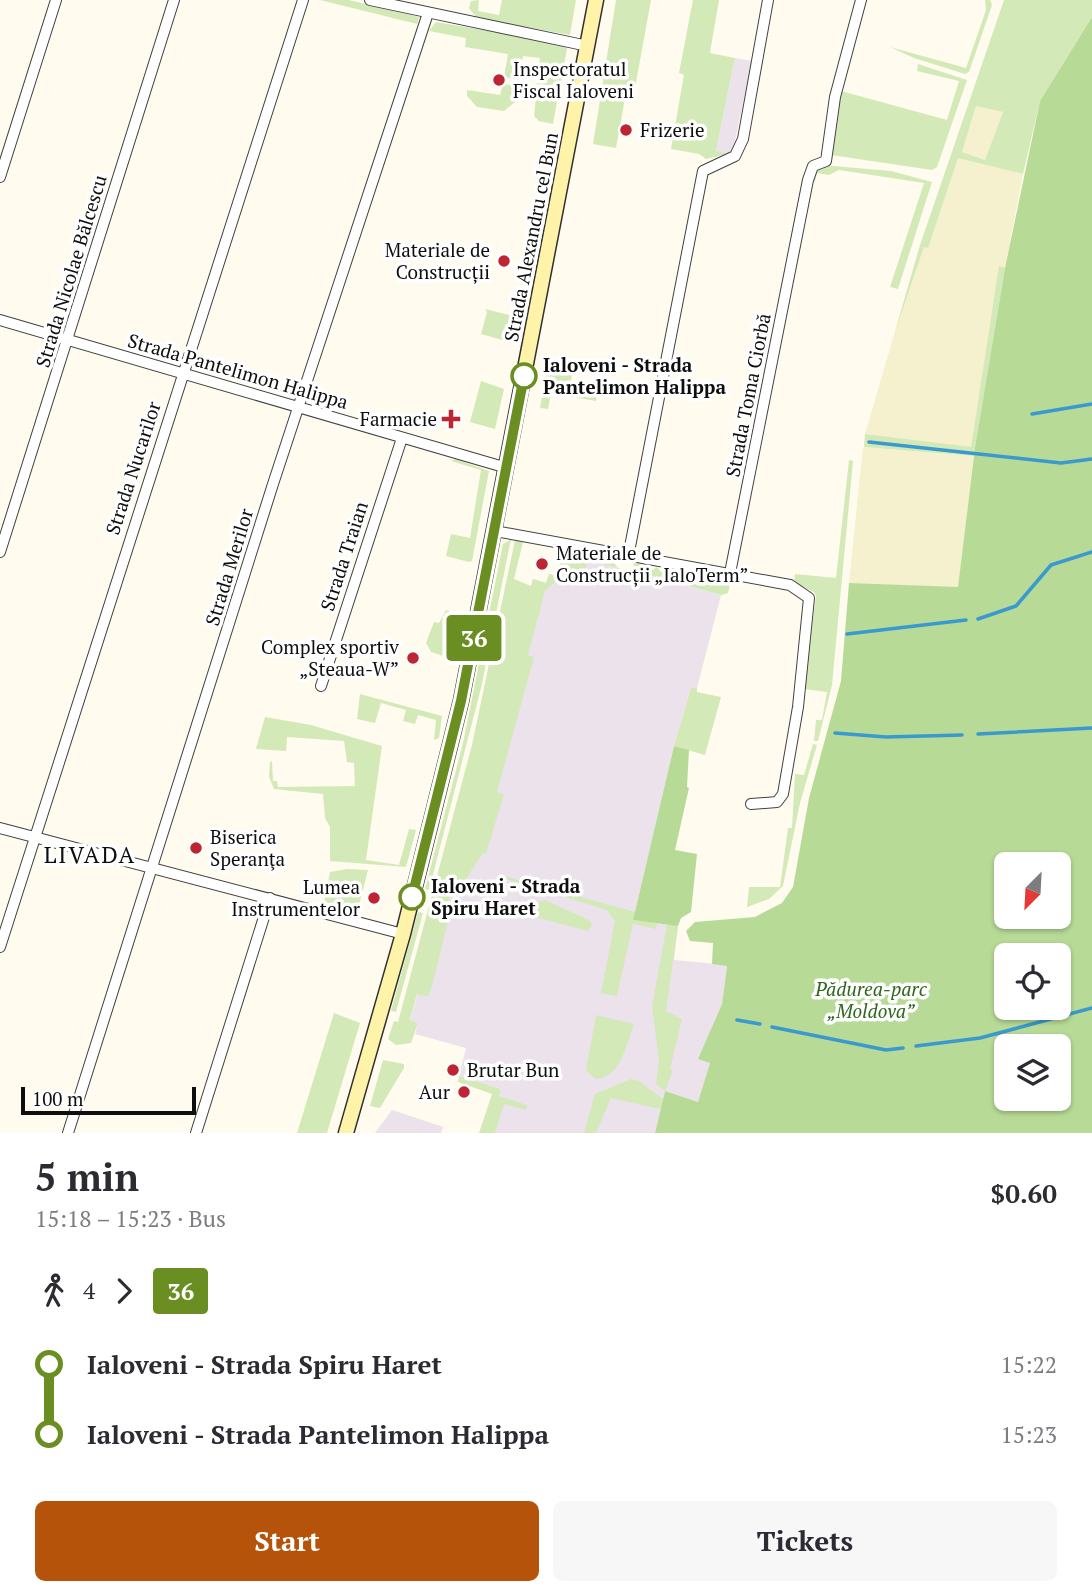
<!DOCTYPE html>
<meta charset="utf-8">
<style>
body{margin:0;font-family:"PT Serif",serif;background:#f7f7f7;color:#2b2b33;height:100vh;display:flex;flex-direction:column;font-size:26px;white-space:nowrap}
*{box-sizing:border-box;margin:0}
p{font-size:23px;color:#7c7c81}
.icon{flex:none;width:38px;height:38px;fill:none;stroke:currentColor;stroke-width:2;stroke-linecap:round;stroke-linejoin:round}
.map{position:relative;height:1133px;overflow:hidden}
.details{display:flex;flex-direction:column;background:#fff;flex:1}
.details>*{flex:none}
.badge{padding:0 14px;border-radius:5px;font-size:24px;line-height:46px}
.needle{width:46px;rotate:204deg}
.buttons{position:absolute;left:994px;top:852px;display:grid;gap:14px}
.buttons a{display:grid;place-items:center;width:77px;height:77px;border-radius:10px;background:#fff;box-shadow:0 2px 5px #0004;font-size:35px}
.scale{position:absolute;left:21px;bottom:18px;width:175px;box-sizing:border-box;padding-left:7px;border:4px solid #0e0e0e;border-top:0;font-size:19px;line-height:24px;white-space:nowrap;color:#0e0e0e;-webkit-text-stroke:5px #fff;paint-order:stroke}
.map>.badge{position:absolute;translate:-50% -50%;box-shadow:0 0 0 4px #fff}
.legs{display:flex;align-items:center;gap:10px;height:77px;padding:0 35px;font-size:23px}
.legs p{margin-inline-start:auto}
.overview{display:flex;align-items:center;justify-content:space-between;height:119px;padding:0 35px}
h1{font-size:38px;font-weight:700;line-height:52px}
.button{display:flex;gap:14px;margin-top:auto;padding:14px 35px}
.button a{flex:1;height:80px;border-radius:10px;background:#b45309;color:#fff;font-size:28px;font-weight:700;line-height:80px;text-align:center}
.button a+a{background:#f7f7f7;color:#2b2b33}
ul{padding:0 35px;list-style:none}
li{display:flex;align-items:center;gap:24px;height:70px;font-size:26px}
li i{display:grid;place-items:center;width:10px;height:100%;margin:0 9px;background:currentColor}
li i::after{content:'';width:18px;height:18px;margin:-9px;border:5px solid;border-radius:50%;background:#fff}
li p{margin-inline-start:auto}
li:first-child i{background:linear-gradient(#0000 50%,currentColor 0)}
li:last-child i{background:linear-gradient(currentColor 50%,#0000 0)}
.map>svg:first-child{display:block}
.industrial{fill:#ebe2ec}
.farmland{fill:#f5f0ce}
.green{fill:#d4e9b8;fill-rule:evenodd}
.forest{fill:#b8da97;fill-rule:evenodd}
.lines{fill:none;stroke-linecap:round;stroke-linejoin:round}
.stream{stroke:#3a99cd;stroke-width:3.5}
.minor-casing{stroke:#414141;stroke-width:12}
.secondary-casing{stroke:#303030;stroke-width:17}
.minor{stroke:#fff;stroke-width:10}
.secondary{stroke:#fff2a9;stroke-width:14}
.line-1-casing{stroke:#fff;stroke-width:16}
.line-1{stroke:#6b8e23;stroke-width:10}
.poi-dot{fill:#be2533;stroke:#fff;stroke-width:2.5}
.stop-1-dot{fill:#fff;stroke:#6b8e23;stroke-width:3.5}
.labels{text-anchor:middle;stroke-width:7;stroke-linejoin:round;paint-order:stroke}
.poi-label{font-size:19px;fill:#0e0e0e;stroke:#fff;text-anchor:start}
.street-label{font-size:19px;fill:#0e0e0e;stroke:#fff}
.stop-label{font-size:19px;font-weight:bold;fill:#0e0e0e;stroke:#fff;text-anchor:start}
.park-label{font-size:19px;font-style:italic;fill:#30651e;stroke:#fff}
.quarter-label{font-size:23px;letter-spacing:2px;fill:#0e0e0e;stroke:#fff}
</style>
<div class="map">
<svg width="1092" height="1133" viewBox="0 0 1092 1133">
<rect width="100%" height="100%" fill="#fffbee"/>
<path class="industrial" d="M735 58 752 61 733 150 729 154 716 152Z
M565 554 721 595 697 688H691L674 746 633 920 678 926 674 960 727 965 722 1004 699 1058 710 1063 698 1102 665 1091 655 1133H486L501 1089 459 1076 466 1048 415 1034 418 1023 410 1021 533 579 546 583 549 574 556 576Z
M392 1110 443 1127 441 1133H375Z"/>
<path class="farmland" d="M976 106 1003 112 985 160 962 152Z
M958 157 1023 174 1005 268 999 267 971 448 865 434 894 335 924 247H928Z
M863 447 974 456 958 588 849 583Z"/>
<path class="green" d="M320 0H349L419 17 417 24Z
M479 0 478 11 499 15 502 0H576L570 35 477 18 469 8 471 1Z
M616 0H651L635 88 627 87 616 148 593 144Z
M693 0H719L710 53 735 58 716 151 729 154 706 159 699 154 671 149 684 75 679 73Z
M985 0H990L992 5 969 72 965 74 914 58 890 47 966 68 986 10Z
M1004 0H1092V17L1040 101 1023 174 958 158 928 248 924 247 894 335 920 245ZM976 106 1003 112 985 160 962 152Z
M436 22 559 43 567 48 560 87 537 84 540 58 523 56 519 80 504 77 508 54 465 47 466 38 429 31Z
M918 64 967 80 937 167 932 170 831 155 829 151 841 91 947 120 959 81 917 71Z
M503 84 518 86 515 102 504 111 477 107 467 96V90L500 95Z
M537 86 559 90 553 124 539 121 534 116Z
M822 165 891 171 932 182 898 289 890 287 924 183 839 170 829 175 817 173 815 182 811 179V173Z
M999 266 1005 268 974 456 864 447 865 434 971 447Z
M485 309 521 318 516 344 481 334 487 312Z
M547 369 572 374 569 393 589 397 590 392 597 393 596 401 551 393 548 409 540 408Z
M481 381 504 389 495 429 470 422Z
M456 459 489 471 472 561 469 562 446 556 451 534 470 538 481 470 451 461Z
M849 460 853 461 832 685 818 741H814L816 720H822L827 692 804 689 816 596 814 592 794 582 795 574 836 578Z
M511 539 481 688 429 890 425 889 463 743 503 544Z
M515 540 523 542 514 579 531 586 533 579 546 583 549 574 556 576 564 550 612 560 618 568 588 560 583 577 562 575 545 591 528 655 534 657 497 792 504 794 486 854 483 853 456 894 451 893 444 914 450 916C441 943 438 970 428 997L417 994 410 1020 418 1023 411 1043 396 1045 388 1039 394 1021 398 1022 472 745Z
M634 562 646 564 651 571 657 567 661 572 667 568 701 580 707 575 731 580 728 593 721 595 633 571Z
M446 610 456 613 446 657 431 652 426 643 434 622 439 623Z
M691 688H697V692L721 697 705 755 674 746Z
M360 694 442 716 439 738 434 740 436 720 418 715 415 724 403 721 406 710 381 703 375 723 357 719Z
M265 717 311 725 382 746 366 860 399 865 409 829 416 830 406 867 330 861V827L325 818 323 794 274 789 269 777 270 762 272 761 273 781H277L278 787 355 786 354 763 347 762 344 741 287 737 286 751 256 749Z
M813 744 817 745 800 803 783 886 769 899 747 907 749 887H780L788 828H792L795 774 804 775Z
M347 869 368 870 357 913 323 907 330 872Z
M501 875 635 912 633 920 657 923 656 929 633 924 617 996 601 993 615 921 607 910 502 878Z
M545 900 589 920 592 925 588 931 523 914 529 904Z
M418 912 423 913 396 1012 391 1011Z
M667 924 678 926 666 1011 682 1019 670 1069 673 1070 665 1091 656 1084 659 1061 652 1006Z
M334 1013 360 1023 327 1133H297Z
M596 1015 634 1024C626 1045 621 1078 595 1079L586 1070Z
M383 1060 404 1064V1068L380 1108 370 1106Z
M459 1076 501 1089 499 1096 527 1105 526 1110 504 1104 495 1133H479L492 1094 458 1082Z
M631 1079 639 1081 663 1099 660 1109 611 1098 596 1133H584L595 1094Z"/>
<path class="forest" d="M1092 17V1133H655L665 1091 698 1102 710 1063 698 1059 722 1004 727 966 712 964 713 943 690 941 686 931 695 922 755 917 782 903 793 887 809 798 841 681 849 583 958 587 975 448 1005 268 1040 101ZM1006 864H1059V917H1006ZM1006 956H1059V1008H1006ZM1006 1046H1059V1099H1006Z
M674 746 689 750 687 787 689 788 675 850 697 854 691 912 681 918 678 926 633 920Z"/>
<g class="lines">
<path class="stream" d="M1032 414 1092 404
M869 442 1061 463 1092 459
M978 619 1016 606 1051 565 1092 552
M847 634 966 620
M835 733 886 737 962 735
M978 734 1092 728
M737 1020 760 1024
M772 1027 886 1050 903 1048
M916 1046 980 1038 1092 1008"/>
<defs>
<path id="minor" d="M370 0 588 46
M0 177 56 0
M0 320 507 468
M495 531 790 585 809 598 798 707 783 794 777 802 751 804
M0 552 174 0
M628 557 703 171 735 156 743 139 768 0
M730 573 808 180 813 166 826 161 835 97 861 0
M321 686 402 438
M0 828 403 934
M0 947 303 0
M68 1133 273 484 428 13
M196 1133 270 898"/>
<path id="secondary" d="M346 1133 403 934 461 701 596 0"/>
</defs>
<use href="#minor" class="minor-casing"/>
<use href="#secondary" class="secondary-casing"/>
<use href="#minor" class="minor"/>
<use href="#secondary" class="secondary"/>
</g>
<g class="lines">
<defs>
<path id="line-1" d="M412 897 461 701 524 376"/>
</defs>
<use href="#line-1" class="line-1-casing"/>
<use href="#line-1" class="line-1"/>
</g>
<g class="poi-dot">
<circle cx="499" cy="80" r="7"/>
<circle cx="626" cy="130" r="7"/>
<circle cx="504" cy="261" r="7"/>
<path d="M447.5 408.5h7v7h7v7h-7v7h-7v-7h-7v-7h7z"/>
<circle cx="542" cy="564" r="7"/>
<circle cx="413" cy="658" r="7"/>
<circle cx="196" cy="848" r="7"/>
<circle cx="374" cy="898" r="7"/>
<circle cx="453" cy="1070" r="7"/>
<circle cx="464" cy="1092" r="7"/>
</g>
<g class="stop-1-dot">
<circle cx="524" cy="376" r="12"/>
<circle cx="412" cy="897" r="12"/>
</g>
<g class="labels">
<g class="poi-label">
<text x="513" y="76">Inspectoratul<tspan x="513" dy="22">Fiscal Ialoveni</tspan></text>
<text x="640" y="137">Frizerie</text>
<text x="490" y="257" text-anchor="end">Materiale de<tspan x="490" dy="22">Construcții</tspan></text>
<text x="437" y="426" text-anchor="end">Farmacie</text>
<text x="556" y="560">Materiale de<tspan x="556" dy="22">Construcții „IaloTerm”</tspan></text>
<text x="399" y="654" text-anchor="end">Complex sportiv<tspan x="399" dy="22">„Steaua-W”</tspan></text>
<text x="210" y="844">Biserica<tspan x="210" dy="22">Speranţa</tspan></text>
<text x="360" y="894" text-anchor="end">Lumea<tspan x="360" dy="22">Instrumentelor</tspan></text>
<text x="467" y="1077">Brutar Bun</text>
<text x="450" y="1099" text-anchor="end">Aur</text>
</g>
<g class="street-label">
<text transform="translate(531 237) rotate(-79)" y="7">Strada Alexandru cel Bun</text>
<text transform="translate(71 271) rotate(-73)" y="7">Strada Nicolae Bălcescu</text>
<text transform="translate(238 371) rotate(16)" y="7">Strada Pantelimon Halippa</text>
<text transform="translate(748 395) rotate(-79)" y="7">Strada Toma Ciorbă</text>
<text transform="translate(133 468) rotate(-72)" y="7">Strada Nucarilor</text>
<text transform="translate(344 556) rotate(-72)" y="7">Strada Traian</text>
<text transform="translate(229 567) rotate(-73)" y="7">Strada Merilor</text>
</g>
<g class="stop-label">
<text x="543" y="372">Ialoveni - Strada<tspan x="543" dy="22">Pantelimon Halippa</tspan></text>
<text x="431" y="893">Ialoveni - Strada<tspan x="431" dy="22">Spiru Haret</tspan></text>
</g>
<g class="park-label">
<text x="871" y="996">Pădurea-parc<tspan x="871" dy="22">„Moldova”</tspan></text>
</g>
<g class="quarter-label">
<text x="90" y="863">LIVADA</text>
</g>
</g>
</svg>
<div class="buttons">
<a><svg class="needle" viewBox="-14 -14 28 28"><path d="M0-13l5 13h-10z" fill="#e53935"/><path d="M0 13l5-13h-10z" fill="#7c7c81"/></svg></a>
<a><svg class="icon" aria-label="locate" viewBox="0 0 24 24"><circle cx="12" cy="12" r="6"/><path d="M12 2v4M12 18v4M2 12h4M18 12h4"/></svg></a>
<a><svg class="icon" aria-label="layers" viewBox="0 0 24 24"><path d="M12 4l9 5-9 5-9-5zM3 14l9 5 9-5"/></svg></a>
</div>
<div class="scale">100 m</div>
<b class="badge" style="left:474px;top:638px;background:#6b8e23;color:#fff">36</b>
</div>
<section class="details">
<div class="overview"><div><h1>5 min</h1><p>15:18 – 15:23 · Bus</p></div><b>$0.60</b></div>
<div class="legs"><svg class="icon" aria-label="walk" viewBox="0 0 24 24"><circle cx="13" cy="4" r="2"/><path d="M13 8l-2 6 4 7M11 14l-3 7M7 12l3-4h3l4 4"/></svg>4<svg class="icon" aria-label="forward" viewBox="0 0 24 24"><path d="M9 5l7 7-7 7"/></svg><b class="badge" style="background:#6b8e23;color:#fff">36</b></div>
<ul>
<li><i style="color:#6b8e23"></i><b>Ialoveni - Strada Spiru Haret</b><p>15:22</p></li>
<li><i style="color:#6b8e23"></i><b>Ialoveni - Strada Pantelimon Halippa</b><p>15:23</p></li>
</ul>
<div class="button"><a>Start</a><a>Tickets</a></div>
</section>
